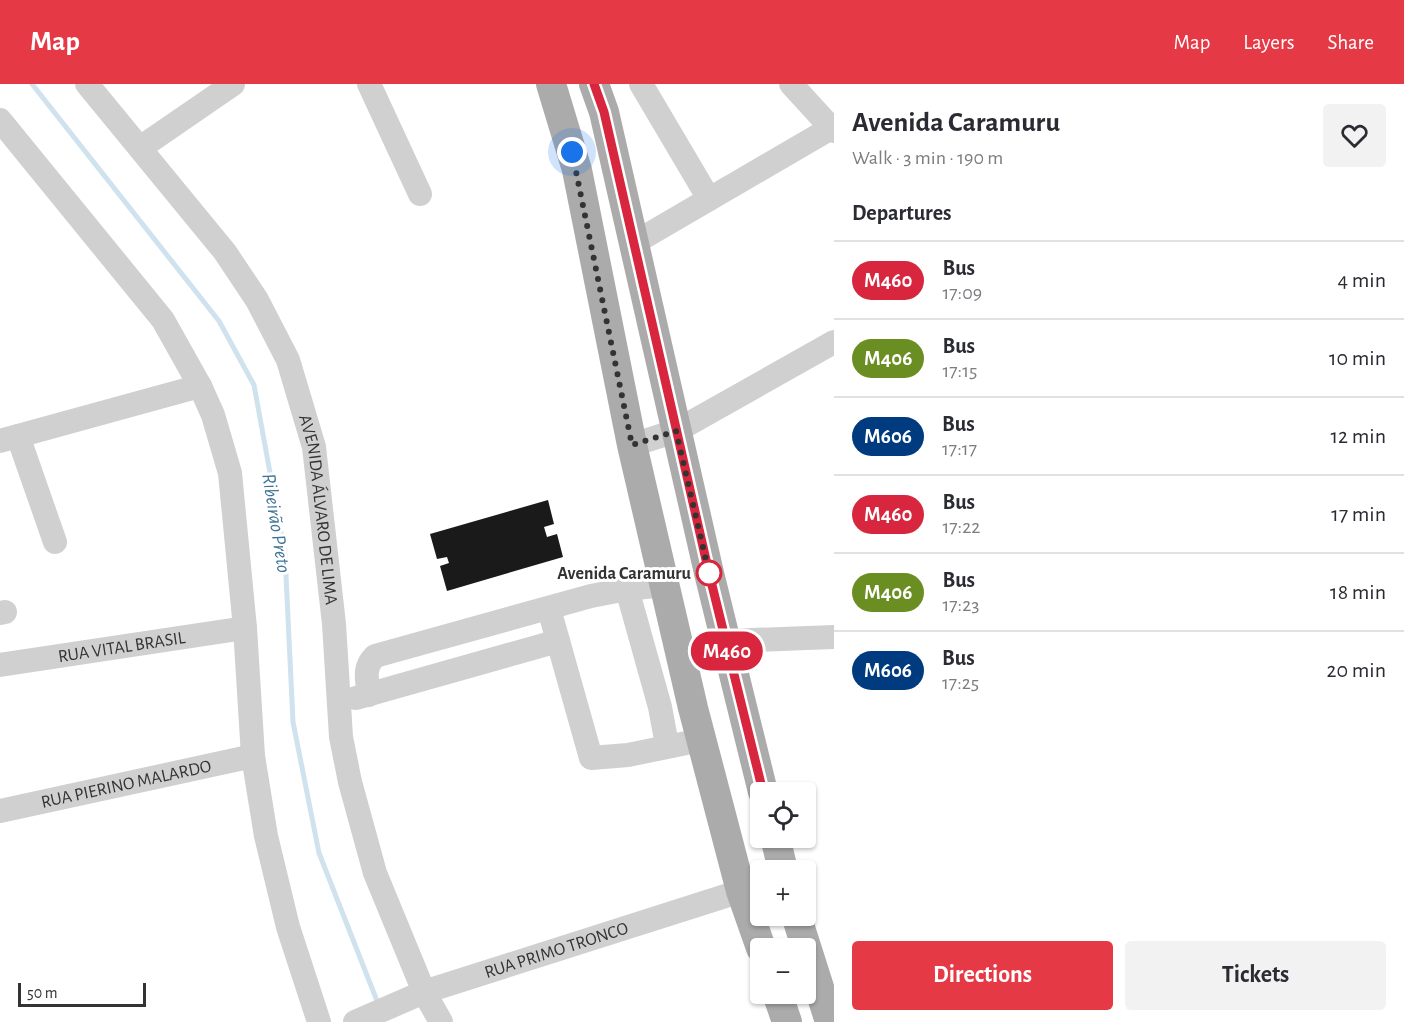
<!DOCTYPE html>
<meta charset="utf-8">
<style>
body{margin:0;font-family:"Alegreya Sans",sans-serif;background:#f2f2f3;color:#2b2b33;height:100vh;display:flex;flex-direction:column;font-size:22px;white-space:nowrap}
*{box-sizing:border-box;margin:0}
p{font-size:20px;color:#7c7c81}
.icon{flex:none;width:33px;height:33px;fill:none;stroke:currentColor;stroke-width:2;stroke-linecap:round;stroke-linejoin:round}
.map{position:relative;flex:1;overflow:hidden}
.details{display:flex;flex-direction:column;background:#fff;width:570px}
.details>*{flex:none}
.badge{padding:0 12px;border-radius:20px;font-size:21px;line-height:39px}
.controls{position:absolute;left:750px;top:698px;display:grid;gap:12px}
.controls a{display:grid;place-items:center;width:66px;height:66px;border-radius:6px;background:#fff;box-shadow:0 2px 4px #0004;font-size:30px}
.scale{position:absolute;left:18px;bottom:15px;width:128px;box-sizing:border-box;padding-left:6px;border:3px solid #333;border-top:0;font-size:16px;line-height:21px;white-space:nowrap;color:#333;-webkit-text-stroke:4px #fff;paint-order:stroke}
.you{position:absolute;width:30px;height:30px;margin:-15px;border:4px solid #fff;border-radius:50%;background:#1a73e8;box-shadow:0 0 0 9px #1a73e833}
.map>.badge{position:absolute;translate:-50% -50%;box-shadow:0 0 0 3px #fff}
h2{padding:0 18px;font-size:22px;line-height:54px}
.round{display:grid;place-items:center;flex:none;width:63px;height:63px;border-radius:6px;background:#f2f2f3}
.overview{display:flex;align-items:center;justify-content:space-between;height:102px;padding:0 18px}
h1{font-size:28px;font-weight:700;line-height:45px}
.button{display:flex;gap:12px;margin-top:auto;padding:12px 18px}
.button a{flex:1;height:69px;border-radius:6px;background:#e63946;color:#fff;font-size:24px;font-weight:700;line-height:69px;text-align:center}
.button a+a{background:#f2f2f3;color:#2b2b33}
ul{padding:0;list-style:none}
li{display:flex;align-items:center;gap:18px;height:78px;padding:0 18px;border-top:2px solid #e1e1e2}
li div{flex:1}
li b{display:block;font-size:22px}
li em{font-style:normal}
li .badge{min-width:66px;font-weight:700;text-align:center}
header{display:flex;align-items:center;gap:36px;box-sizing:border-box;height:84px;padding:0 30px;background:#e63946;color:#fff}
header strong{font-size:28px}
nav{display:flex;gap:33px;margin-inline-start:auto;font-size:21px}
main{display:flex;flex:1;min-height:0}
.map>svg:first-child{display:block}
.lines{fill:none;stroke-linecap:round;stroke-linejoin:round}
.stream{stroke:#cfe2ee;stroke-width:5}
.building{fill:#1a1a1a}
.minor{stroke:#d0d0d0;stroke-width:24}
.major{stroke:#ababab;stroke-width:30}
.line-casing{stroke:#fff;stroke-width:14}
.line{stroke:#d7263d;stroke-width:9}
.walk{stroke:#333;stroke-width:6;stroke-dasharray:0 10.8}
.stop-dot{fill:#fff;stroke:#d7263d;stroke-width:3}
.labels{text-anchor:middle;stroke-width:6;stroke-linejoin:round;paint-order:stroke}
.street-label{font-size:18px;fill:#333;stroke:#fff}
.stop-label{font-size:18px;font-weight:bold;fill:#333;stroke:#fff;text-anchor:end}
.water-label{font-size:20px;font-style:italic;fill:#3f7597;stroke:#fff}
</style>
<header>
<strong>Map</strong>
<nav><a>Map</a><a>Layers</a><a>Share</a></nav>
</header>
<main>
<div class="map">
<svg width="834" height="938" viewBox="0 0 834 938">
<rect width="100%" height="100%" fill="#fff"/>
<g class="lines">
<path class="stream" d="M32 0 219 237 254 301 285 471 293 638 319 769 379 922"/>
</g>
<path class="building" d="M548 416 554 440 544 443 547 453 557 450 563 473 447 507 440 482 449 479 447 473 437 475 430 450Z"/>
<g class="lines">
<g class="minor">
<path id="s1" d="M87 0 225 168 257 216 288 276 314 363 334 540 341 653 350 698 375 789 424 908 441 938"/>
<path d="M369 0 420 110"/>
<path d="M641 0 709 115"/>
<path d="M791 0 834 47"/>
<path d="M0 36 163 236 200 302 213 331 230 389 245 544 253 672 266 752 288 843 319 938"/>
<path d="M140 64 233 0"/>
<path d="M634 159 831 44"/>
<path d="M18 352 55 458"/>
<path d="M0 357 200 302"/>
<path d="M632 361 676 347 834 258"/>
<path d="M627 505 660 623 667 661"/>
<path d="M549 525 591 674 628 671 701 656"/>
<path d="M0 529 5 528"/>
<path d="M725 557 834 553"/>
<path id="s2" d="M0 581 245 544"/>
<path d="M369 611C367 595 363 584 375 572L591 512 627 505 664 501"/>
<path d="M356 614 558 557"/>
<path id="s3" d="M0 727 253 672"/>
<path id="s4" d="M355 938 424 908 760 801"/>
</g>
<path class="major" d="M551 0 577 86 632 361 693 624 741 807 761 864
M594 0 604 28 709 489 763 708
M775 753 783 786
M796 831 830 938
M777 909 787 938"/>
</g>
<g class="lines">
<defs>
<path id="line" d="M594 0 604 28 709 489 763 708"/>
</defs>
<use href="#line" class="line-casing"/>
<use href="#line" class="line"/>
<path class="walk" d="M572 68 632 361 676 347 709 489"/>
</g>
<circle class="stop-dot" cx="709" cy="489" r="12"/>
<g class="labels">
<g class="street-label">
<text dy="6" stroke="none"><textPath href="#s1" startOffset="496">AVENIDA ÁLVARO DE LIMA</textPath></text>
<text dy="6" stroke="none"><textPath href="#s2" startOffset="123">RUA VITAL BRASIL</textPath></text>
<text dy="6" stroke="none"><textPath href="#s3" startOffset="129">RUA PIERINO MALARDO</textPath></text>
<text dy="6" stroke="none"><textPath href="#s4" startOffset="214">RUA PRIMO TRONCO</textPath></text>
</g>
<g class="stop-label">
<text x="691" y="495">Avenida Caramuru</text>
</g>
<g class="water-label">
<text transform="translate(277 439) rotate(81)" y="7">Ribeirão Preto</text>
</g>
</g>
</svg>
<div class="controls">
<a><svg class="icon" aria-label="locate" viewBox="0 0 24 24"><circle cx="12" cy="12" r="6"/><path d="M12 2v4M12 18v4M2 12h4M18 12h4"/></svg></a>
<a>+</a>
<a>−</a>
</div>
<div class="scale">50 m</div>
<div class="you" style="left:572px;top:68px"></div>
<b class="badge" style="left:727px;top:567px;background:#d7263d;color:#fff">M460</b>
</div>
<section class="details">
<div class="overview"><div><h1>Avenida Caramuru</h1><p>Walk · 3 min · 190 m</p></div><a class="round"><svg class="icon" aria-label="heart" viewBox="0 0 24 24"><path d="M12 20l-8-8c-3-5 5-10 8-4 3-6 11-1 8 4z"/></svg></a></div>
<h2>Departures</h2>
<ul>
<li><span class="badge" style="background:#d7263d;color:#fff">M460</span><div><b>Bus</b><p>17:09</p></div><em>4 min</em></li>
<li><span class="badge" style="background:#6b8e23;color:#fff">M406</span><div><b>Bus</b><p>17:15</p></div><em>10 min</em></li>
<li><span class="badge" style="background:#003b80;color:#fff">M606</span><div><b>Bus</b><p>17:17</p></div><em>12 min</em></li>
<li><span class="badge" style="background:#d7263d;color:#fff">M460</span><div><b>Bus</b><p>17:22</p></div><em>17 min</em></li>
<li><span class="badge" style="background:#6b8e23;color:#fff">M406</span><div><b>Bus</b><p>17:23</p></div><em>18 min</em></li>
<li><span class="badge" style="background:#003b80;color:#fff">M606</span><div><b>Bus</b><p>17:25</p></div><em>20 min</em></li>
</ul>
<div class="button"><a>Directions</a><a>Tickets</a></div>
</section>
</main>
